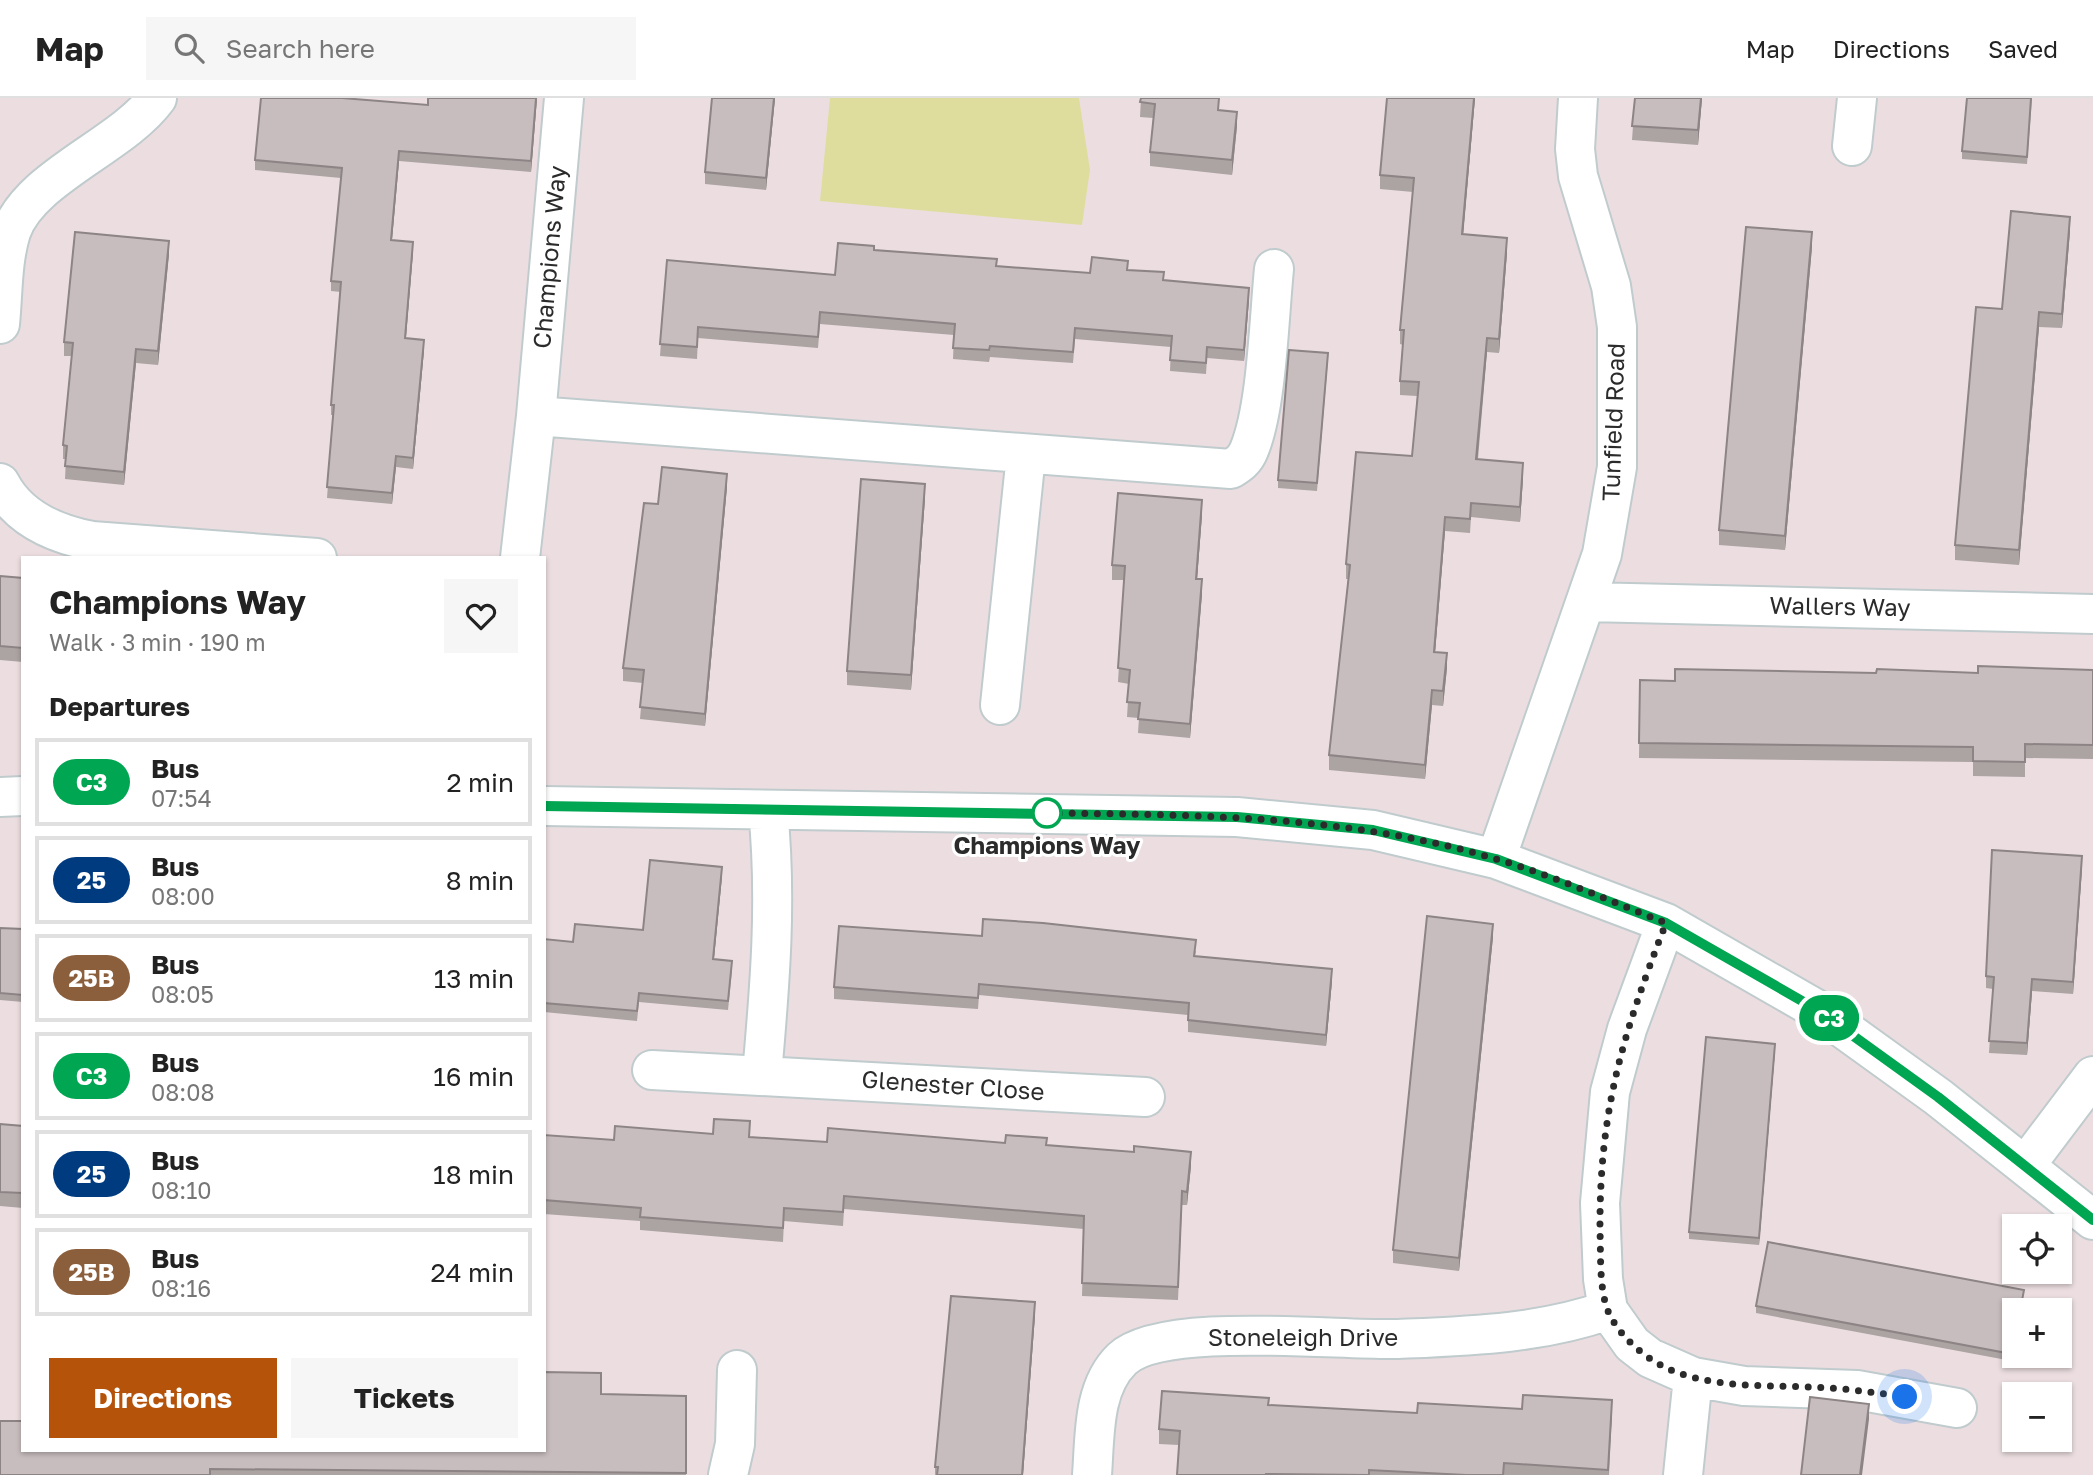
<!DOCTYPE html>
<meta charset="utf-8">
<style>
body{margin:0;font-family:"Golos Text",sans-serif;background:#f6f6f6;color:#222;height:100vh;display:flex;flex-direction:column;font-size:26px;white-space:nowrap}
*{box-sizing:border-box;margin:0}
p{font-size:23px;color:#767676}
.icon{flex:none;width:38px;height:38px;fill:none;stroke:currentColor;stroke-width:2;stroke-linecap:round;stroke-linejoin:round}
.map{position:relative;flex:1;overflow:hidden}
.panel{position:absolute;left:21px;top:458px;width:525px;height:896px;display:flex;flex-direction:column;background:#fff;border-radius:0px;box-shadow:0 2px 5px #0004}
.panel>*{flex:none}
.badge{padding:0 14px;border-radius:23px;font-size:24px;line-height:46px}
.controls{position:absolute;left:2002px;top:1116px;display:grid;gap:14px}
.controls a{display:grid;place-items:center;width:70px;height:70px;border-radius:0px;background:#fff;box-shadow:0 2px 5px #0004;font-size:35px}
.you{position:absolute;width:35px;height:35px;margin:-18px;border:5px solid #fff;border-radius:50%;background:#1a73e8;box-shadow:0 0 0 10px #1a73e833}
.map>.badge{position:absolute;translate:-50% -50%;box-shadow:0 0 0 4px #fff}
h2{padding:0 28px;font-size:26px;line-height:63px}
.round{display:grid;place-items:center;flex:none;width:74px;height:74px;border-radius:0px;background:#f6f6f6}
.head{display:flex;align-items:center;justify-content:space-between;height:119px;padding:0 28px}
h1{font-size:33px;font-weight:700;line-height:52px}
.button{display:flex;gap:14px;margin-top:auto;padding:14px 28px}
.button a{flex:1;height:80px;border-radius:0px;background:#b45309;color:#fff;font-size:28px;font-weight:700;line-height:80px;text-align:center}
.button a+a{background:#f6f6f6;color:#222}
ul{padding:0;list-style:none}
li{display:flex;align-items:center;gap:21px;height:88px;margin:0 14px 10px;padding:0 14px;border:4px solid #e0e0e0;border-radius:0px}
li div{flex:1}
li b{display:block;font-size:26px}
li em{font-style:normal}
li .badge{min-width:77px;font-weight:700;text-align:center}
header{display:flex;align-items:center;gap:42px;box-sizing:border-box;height:98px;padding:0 35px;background:#fff;border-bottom:2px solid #e0e0e0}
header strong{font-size:33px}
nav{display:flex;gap:38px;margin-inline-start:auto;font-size:24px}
.search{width:490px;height:63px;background:#f6f6f6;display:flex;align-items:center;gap:18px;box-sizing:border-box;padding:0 24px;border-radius:0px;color:#767676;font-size:26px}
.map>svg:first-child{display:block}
.green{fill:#dfdd9e}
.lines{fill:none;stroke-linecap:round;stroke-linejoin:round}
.minor-casing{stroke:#c0cbcd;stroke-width:42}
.minor{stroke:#fff;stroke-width:38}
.wall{fill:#aca3a3}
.shaded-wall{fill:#8c8485}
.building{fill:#c8bdbe;stroke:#8c8485;stroke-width:2}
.line-casing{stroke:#fff;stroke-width:16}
.line{stroke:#00a651;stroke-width:10}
.walk{stroke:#2b2b2b;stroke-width:7;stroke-dasharray:0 12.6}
.stop-dot{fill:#fff;stroke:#00a651;stroke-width:3.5}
.labels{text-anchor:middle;stroke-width:6;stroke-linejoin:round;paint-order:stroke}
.street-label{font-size:24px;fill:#2b2b2b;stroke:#fff}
.stop-label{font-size:24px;font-weight:bold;fill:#2b2b2b;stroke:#fff}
</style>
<header>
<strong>Map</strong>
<div class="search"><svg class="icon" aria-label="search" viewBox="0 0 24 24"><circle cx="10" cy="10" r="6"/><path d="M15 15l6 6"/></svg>Search here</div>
<nav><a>Map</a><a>Directions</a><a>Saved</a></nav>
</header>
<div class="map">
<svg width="2093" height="1377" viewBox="0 0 2093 1377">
<rect width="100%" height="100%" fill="#ecdee0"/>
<path class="green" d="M830 0H1079L1090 72 1082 127 820 103Z"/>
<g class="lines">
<defs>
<path id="minor" d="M1852 48 1857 0
M0 226C3 196 2 163 11 134 30 79 122 48 157 0
M536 318 1231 371C1239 366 1245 362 1249 352 1267 309 1269 220 1274 171
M0 385C18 420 55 436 92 443L317 460
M520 460 536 318 564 0
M1587 504 2093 516
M1000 607 1026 357
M0 699 23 698
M544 708 1237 719 1373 732 1496 761 1666 825 1816 911 1938 999 2093 1122
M1496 761 1602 456 1617 369V229L1611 188 1578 78 1575 51 1578 0
M1666 825 1627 931 1610 994 1600 1105 1603 1181 1608 1212 1632 1246 1650 1260 1693 1279 1744 1288 1857 1292 1957 1310
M652 972 1145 999
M762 976C770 887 777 801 768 712
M2025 1068 2093 978
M728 1377 735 1346 737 1272
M1092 1377C1095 1339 1092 1290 1122 1261 1162 1223 1338 1243 1398 1241 1469 1238 1541 1236 1608 1212
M1683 1377 1693 1279"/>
</defs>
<use href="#minor" class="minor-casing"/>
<use href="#minor" class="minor"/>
</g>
<path class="wall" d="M537 0 531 74 399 63 392 142 413 154 406 240 424 252 413 371 396 369 392 406 327 400 333 317H331V307L341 194 331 193V183L341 80 255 72V62L428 7Z
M712 0H775L766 92 705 86V74Z
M1141 0 1220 12 1237 28 1232 77 1150 68V54L1153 20 1140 19Z
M1387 0H1475L1463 136 1507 155 1499 255 1487 254 1478 361 1523 380 1520 424 1471 419 1470 435 1445 433 1435 554 1447 570 1443 608 1432 607 1425 681 1329 672V657L1348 481H1346V466L1412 358 1417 298 1400 297V283L1403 247 1400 246V232L1413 94 1380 91V77Z
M1635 0H1702L1698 47 1632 42Z
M2032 0 2027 66 1962 61V53Z
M2070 133 2062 230 2039 229 2019 467 1955 462V447L2002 211Z
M1812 149 1785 452 1719 447V432Z
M874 152 997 168 1090 175 1128 172 1164 182 1249 201 1244 263 1207 260 1206 276 1170 273 1171 249 1075 241 1073 265 990 259 989 264 953 261 954 237 820 226 818 250 698 240 697 261 660 258 667 162 835 177Z
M169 156 158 267 136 265 124 387 65 381 66 361H63V347L72 258H64V244Z
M1328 262 1317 393 1278 390V382Z
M727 389 705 628 640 621 643 585 623 583V570L658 406Z
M925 400 911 592 847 587V573Z
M1202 417 1197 481 1202 496 1190 640 1138 635 1139 620 1127 619 1129 586 1118 584 1124 482H1112V467Z
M0 478 23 480V564L0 562Z
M2093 572V661L2025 660V679L1973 678V664L1639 660 1640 582 1675 583 1876 575H1978Z
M2082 770 2073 896 2032 893 2027 957 1989 955 1993 891 1986 890V878Z
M722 778 714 861 732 872 728 912 639 904 637 923 544 914V841L573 844 643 832Z
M0 830 23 831V904L0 902Z
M1493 839 1459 1173 1393 1165V1152Z
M1196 853 1195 858 1332 883 1326 948 1188 934V917L979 897 978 911 834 901V889Z
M1775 953 1759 1147 1689 1141V1134Z
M0 1026 23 1028V1110L0 1108Z
M544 1037 614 1042 750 1039 827 1044 1005 1045 1047 1047 1191 1068 1187 1107H1182L1178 1202 1082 1198 1084 1131 844 1111 843 1128 784 1123 783 1144 640 1132V1123L544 1116Z
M2024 1200 2021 1213H2014L2012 1263 1756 1215V1208Z
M1035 1217 1023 1377H935V1369Z
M601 1296 686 1298V1377H0L23 1353Z
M1269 1307 1417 1315 1612 1316 1609 1377H1177L1179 1347 1159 1346V1331Z"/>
<path class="shaded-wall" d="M536 0H537L531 74V63Z
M774 0H775L766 92V80Z
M1474 0H1475L1462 151V136Z
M1701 0H1702L1698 47V32Z
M1237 14V28L1232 77V62Z
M399 53V63L391 152V142Z
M2070 119V133L2062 230V216Z
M1812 134V149L1785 452V438Z
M1507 140V155L1499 255V241Z
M169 143V156L158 267V253Z
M413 144V154L405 250V240Z
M1249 190V201L1244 263V252Z
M2039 214V229L2019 467V452Z
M1487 240V254L1476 376V361Z
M424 242V252L413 371V360Z
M136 251V265L124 387V374Z
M396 358V369L392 406V395Z
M1523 365V380L1520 424V409Z
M727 376V389L705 628V616Z
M925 386V400L911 592V577Z
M1202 402V417L1196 495V481Z
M1445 419V433L1434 568V554Z
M1202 481V496L1190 640V626Z
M1447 555V570L1443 608V593Z
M1432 592V607L1425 681V667Z
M2082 758V770L2073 896V884Z
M722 769V778L713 870V861Z
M1493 826V839L1459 1173V1160Z
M1332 871V883L1326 948V937Z
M2032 881V893L2027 957V945Z
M1775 946V953L1759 1147V1140Z
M1191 1054V1068L1187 1107V1094Z
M1035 1204V1217L1023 1377H1022Z
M1612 1302V1316L1608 1377V1372Z
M1869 1306V1321L1862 1377H1860Z"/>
<path class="building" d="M261 0H342L428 7V0H536L531 63 399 53 391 142 413 144 405 240 424 242 413 360 396 358 392 395 327 389 334 307H331L341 184 331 183 342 70 255 62Z
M712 0H774L766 80 705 74Z
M1141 0H1219L1218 12 1237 14 1232 62 1150 54 1155 6 1140 4Z
M1387 0H1474L1462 136 1507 140 1499 241 1487 240 1476 361 1523 365 1520 409 1471 405 1470 421 1445 419 1434 554 1447 555 1443 593 1432 592 1425 667 1329 657 1350 467 1346 466 1356 354 1412 358 1419 284 1400 283 1404 232H1400L1414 80 1380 77Z
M1635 0H1701L1698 32 1632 28Z
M1967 0H2031L2027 59 1962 53Z
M2011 113 2070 119 2062 216 2039 214 2019 452 1955 447 1976 209 2002 211Z
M1746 129 1812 134 1785 438 1719 432Z
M75 134 169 143 158 253 136 251 124 374 65 368 67 348 63 347 73 245 64 244Z
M838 145 874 148V152L997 161 996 168 1090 175 1092 159 1128 163 1127 172 1164 174 1163 182 1249 190 1244 252 1207 249 1206 265 1170 262 1172 238 1075 230 1073 254 990 248 989 252 953 250 955 226 820 214 818 239 698 229 697 249 660 246 667 162 835 177Z
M1289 252 1328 255 1317 385 1278 382Z
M662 369 727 376 705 616 640 609 644 572 623 570 644 405 658 406Z
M861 381 925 386 911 577 847 573Z
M1118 395 1202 402 1196 481H1202L1190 626 1138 621 1140 605 1127 604 1130 572 1118 570 1125 468 1112 467Z
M0 478 23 480V550L0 548Z
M1978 568 2093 572V647L2025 646V664L1973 663V649L1639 645 1640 582 1675 583V571L1876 575 1877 571 1978 575Z
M1992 752 2082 758 2073 884 2032 881 2027 945 1989 943 1994 879 1986 878Z
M650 762 722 769 713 861 732 863 728 903 639 895 637 913 544 905V841L573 844 575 826 643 832Z
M1427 818 1493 826 1459 1160 1393 1152Z
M983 821 1043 825 1196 842 1194 858 1332 871 1326 937 1188 922 1189 905 979 886 978 900 834 889 839 828 982 838Z
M0 830 23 831V897L0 895Z
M1706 939 1775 946 1759 1140 1689 1134Z
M714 1021 750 1023 749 1039 827 1044 828 1030 1005 1045 1006 1037 1047 1040 1046 1047 1134 1054V1048L1191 1054 1187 1094 1182 1093 1178 1189 1082 1185 1084 1118 844 1098 843 1114 784 1110 783 1130 640 1119 641 1110 544 1102V1037L614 1042 615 1028 713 1036Z
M0 1026 23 1028V1095L0 1094Z
M1768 1144 2024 1192 2020 1213H2014V1244L2012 1256 1756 1208Z
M951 1198 1035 1204 1022 1377H937L938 1369H935Z
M544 1274 601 1275V1296L686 1298V1375L210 1371V1377H0V1323H23V1353H544Z
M1162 1293 1269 1300 1268 1307 1417 1315 1418 1305 1522 1311 1523 1297 1612 1302 1608 1372 1504 1365 1503 1377H1466L1369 1372V1377L1266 1376V1377H1177L1180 1333 1159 1331Z
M1810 1299 1869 1306 1860 1377H1801Z"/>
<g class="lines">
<defs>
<path id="line" d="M544 708 1237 719 1373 732 1496 761 1666 825 1816 911 1938 999 2093 1122"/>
</defs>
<use href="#line" class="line-casing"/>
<use href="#line" class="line"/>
<path class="walk" d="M1047 715C1198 717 1350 717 1496 761 1554 778 1610 803 1666 825 1623 936 1599 1012 1600 1134 1601 1158 1599 1190 1608 1213 1619 1239 1648 1263 1673 1273 1718 1290 1763 1287 1810 1289 1841 1290 1873 1294 1905 1299"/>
</g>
<circle class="stop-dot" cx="1047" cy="715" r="14"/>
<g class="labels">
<g class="street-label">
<text transform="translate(550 159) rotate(-85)" y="8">Champions Way</text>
<text transform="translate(1614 324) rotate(-88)" y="8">Tunfield Road</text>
<text transform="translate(1840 509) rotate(1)" y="8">Wallers Way</text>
<text transform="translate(953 988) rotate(4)" y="8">Glenester Close</text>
<text x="1303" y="1248">Stoneleigh Drive</text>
</g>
<g class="stop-label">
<text x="1047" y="756">Champions Way</text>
</g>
</g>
</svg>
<div class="controls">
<a><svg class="icon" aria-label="locate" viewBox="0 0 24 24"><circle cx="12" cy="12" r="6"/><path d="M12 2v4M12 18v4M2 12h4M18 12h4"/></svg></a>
<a>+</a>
<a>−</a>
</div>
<div class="you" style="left:1905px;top:1299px"></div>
<b class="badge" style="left:1829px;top:920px;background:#00a651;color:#fff">C3</b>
<section class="panel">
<div class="head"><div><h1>Champions Way</h1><p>Walk · 3 min · 190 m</p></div><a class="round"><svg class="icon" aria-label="heart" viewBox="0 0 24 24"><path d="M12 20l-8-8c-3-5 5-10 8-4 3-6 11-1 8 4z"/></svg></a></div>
<h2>Departures</h2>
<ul>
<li><span class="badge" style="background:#00a651;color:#fff">C3</span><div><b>Bus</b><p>07:54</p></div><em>2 min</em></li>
<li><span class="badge" style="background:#003b80;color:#fff">25</span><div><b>Bus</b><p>08:00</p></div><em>8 min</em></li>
<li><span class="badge" style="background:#8b5e3c;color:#fff">25B</span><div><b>Bus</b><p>08:05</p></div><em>13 min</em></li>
<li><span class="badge" style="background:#00a651;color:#fff">C3</span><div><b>Bus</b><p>08:08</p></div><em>16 min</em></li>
<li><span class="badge" style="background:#003b80;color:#fff">25</span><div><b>Bus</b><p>08:10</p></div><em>18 min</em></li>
<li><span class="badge" style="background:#8b5e3c;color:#fff">25B</span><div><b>Bus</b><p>08:16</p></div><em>24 min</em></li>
</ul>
<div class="button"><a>Directions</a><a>Tickets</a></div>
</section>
</div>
